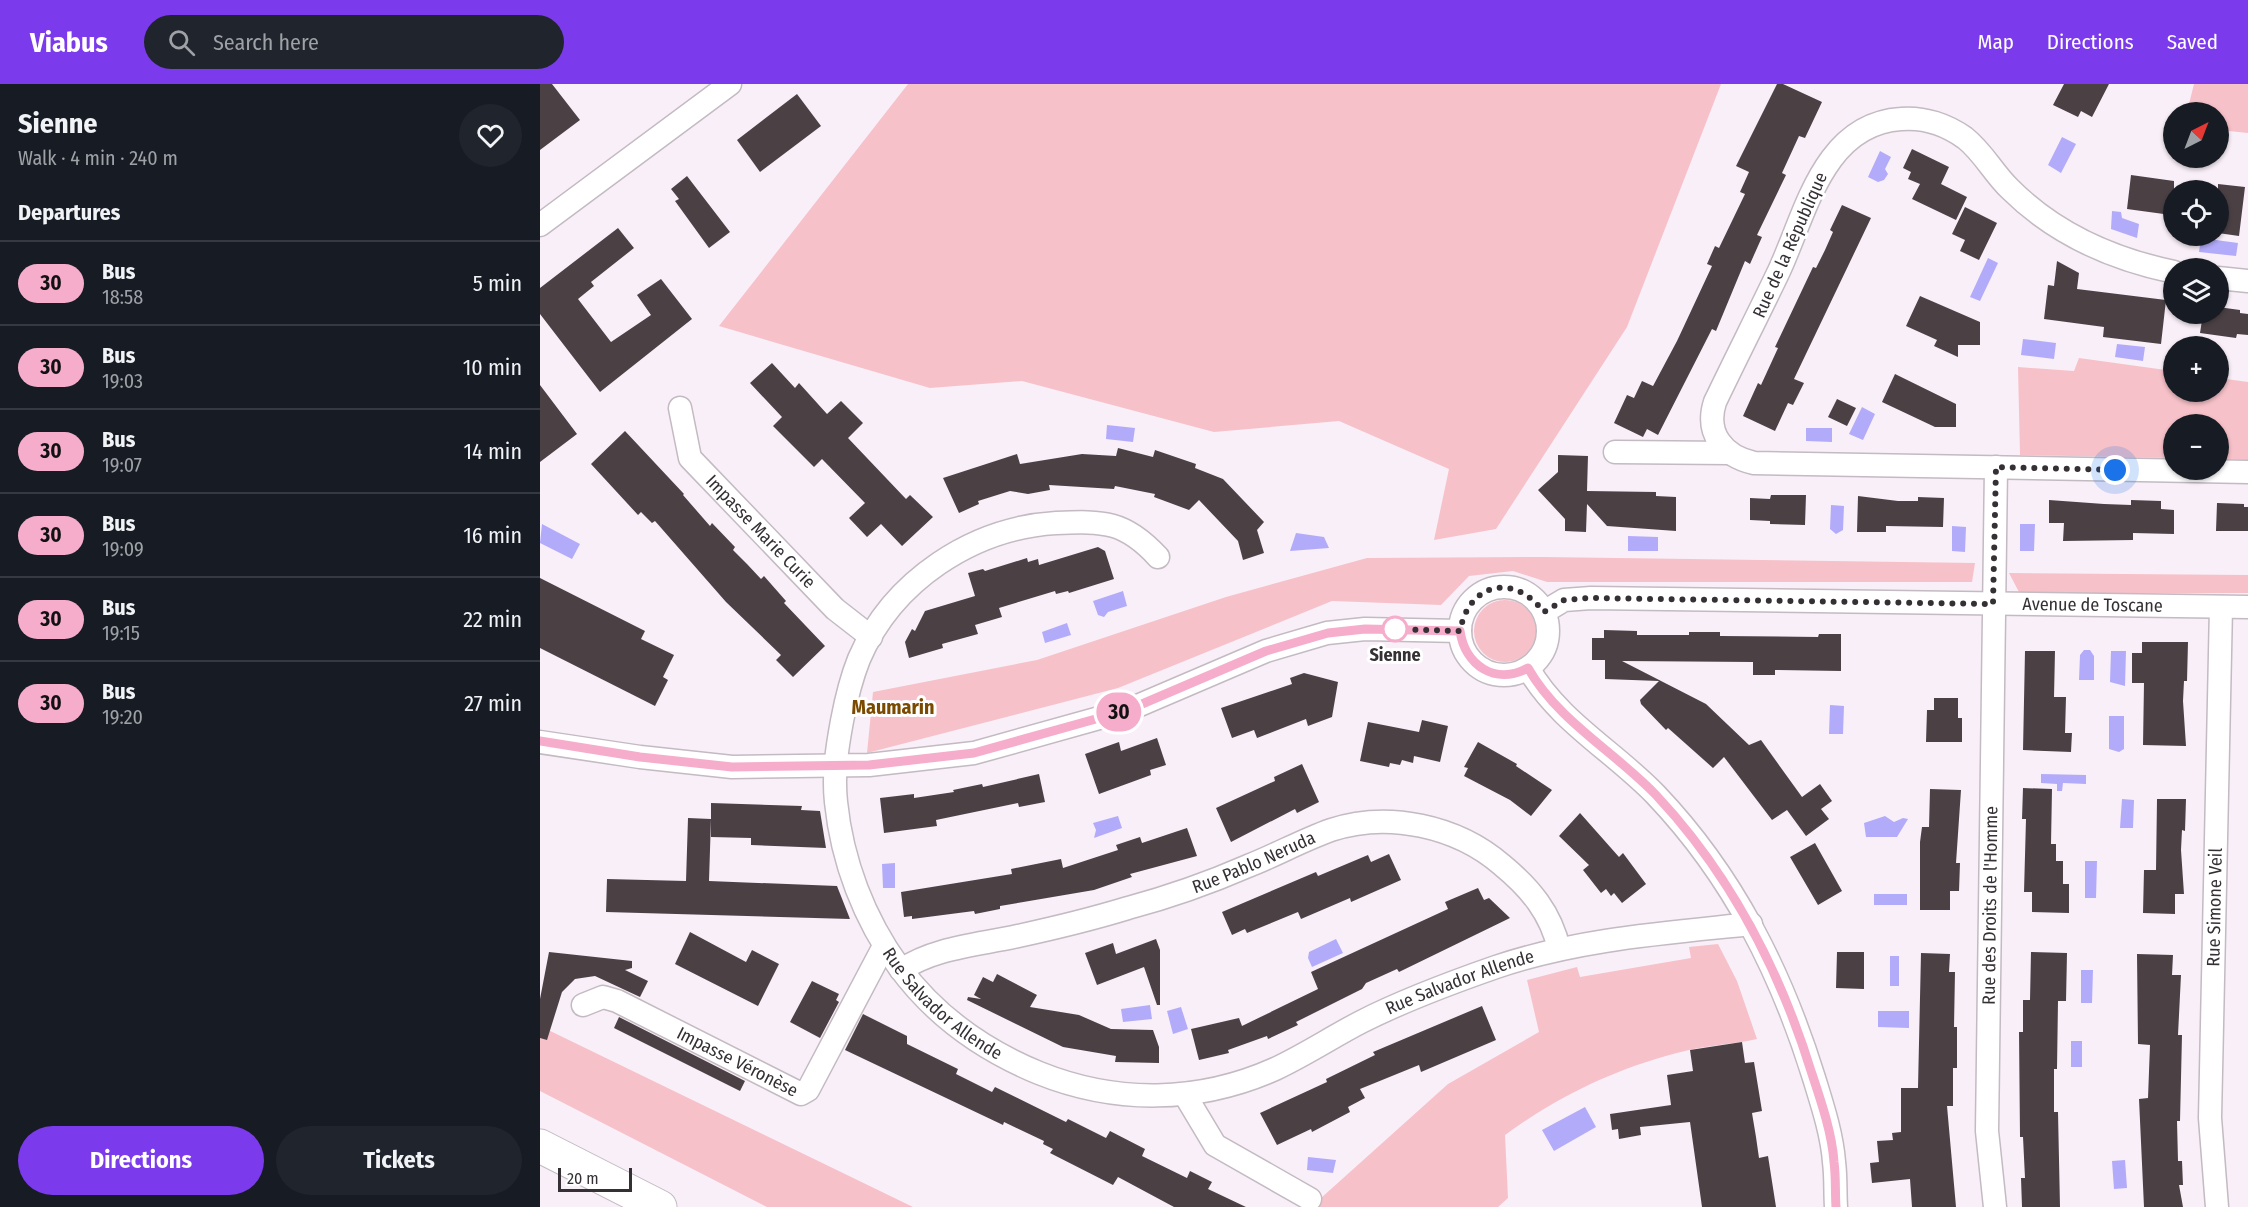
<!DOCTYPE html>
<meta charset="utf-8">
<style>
body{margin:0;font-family:"Fira Sans Condensed",sans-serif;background:#20242c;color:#f1f3f6;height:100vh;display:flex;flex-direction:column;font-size:22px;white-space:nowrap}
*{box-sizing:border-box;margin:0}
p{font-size:20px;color:#9ea1a6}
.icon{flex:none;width:33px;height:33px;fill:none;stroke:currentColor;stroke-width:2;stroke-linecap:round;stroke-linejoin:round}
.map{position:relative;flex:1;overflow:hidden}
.side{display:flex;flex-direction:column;background:#171b24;width:540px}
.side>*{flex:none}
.badge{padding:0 12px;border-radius:20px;font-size:21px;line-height:39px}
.needle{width:39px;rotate:42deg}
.tools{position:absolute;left:1623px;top:18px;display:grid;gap:12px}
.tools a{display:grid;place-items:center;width:66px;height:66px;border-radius:50%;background:#171b24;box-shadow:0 2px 4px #0004;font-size:30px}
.scale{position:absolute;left:18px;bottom:15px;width:74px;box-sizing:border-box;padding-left:6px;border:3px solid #343034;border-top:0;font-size:16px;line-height:21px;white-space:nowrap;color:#343034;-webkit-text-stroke:4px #fff;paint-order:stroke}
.you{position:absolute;width:30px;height:30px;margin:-15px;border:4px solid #fff;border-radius:50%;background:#1a73e8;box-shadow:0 0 0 9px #1a73e833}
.map>.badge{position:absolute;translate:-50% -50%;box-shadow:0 0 0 3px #fff}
h2{padding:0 18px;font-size:22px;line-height:54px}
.round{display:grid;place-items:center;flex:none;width:63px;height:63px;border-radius:32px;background:#20242c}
.head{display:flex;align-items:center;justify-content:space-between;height:102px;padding:0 18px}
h1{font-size:28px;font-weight:700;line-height:45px}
.cta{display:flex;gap:12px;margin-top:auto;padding:12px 18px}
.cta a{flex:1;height:69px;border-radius:36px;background:#7c3aed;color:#fff;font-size:24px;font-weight:700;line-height:69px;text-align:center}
.cta a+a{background:#20242c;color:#f1f3f6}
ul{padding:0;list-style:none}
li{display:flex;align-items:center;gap:18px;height:84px;padding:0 18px;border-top:2px solid #363941}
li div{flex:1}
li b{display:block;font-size:22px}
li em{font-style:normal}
li .badge{min-width:66px;font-weight:700;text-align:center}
header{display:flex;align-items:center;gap:36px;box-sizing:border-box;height:84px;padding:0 30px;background:#7c3aed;color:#fff}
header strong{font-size:28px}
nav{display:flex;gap:33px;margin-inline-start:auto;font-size:21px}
.search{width:420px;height:54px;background:#20242c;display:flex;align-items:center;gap:15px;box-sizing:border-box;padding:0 21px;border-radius:33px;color:#9ea1a6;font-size:22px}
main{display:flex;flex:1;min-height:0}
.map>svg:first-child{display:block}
.green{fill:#f7c1c9}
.water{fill:#b2abfa}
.building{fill:#4b4145}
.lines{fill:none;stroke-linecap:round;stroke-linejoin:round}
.minor-casing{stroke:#c3bac2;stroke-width:25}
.primary-casing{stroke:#c3bac2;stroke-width:35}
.minor{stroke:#fff;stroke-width:22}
.primary{stroke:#fff;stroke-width:33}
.line-casing{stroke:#fff;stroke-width:14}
.line{stroke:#f6adcc;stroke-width:9}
.walk{stroke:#343034;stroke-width:6;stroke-dasharray:0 10.8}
.stop-dot{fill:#fff;stroke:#f6adcc;stroke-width:3}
.labels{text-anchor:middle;stroke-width:6;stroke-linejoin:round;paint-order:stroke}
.street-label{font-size:18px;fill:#343034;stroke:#fff}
.stop-label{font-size:18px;font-weight:bold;fill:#343034;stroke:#fff}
.neighbourhood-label{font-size:20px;font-weight:bold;fill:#7a4a00;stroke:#fff}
</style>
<header>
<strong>Viabus</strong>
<div class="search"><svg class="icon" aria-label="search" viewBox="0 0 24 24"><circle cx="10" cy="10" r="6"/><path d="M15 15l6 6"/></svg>Search here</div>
<nav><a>Map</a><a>Directions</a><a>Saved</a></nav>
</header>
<main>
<section class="side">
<div class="head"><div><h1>Sienne</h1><p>Walk · 4 min · 240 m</p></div><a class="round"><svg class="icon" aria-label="heart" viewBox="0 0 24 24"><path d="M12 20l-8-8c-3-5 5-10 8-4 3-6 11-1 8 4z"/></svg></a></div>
<h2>Departures</h2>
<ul>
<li><span class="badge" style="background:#f6adcc;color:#111">30</span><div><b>Bus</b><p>18:58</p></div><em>5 min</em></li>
<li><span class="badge" style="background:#f6adcc;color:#111">30</span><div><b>Bus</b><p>19:03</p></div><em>10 min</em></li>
<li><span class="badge" style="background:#f6adcc;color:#111">30</span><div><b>Bus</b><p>19:07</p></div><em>14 min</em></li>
<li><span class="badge" style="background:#f6adcc;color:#111">30</span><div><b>Bus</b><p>19:09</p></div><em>16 min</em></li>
<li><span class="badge" style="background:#f6adcc;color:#111">30</span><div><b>Bus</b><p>19:15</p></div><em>22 min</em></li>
<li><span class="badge" style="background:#f6adcc;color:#111">30</span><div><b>Bus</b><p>19:20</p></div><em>27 min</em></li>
</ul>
<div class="cta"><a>Directions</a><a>Tickets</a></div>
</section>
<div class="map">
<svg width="1708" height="1123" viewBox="0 0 1708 1123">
<rect width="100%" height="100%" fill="#f9eff8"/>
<path class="green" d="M368 0H1181L1087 243 956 445 894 456 909 385 799 337 674 348 482 297 390 304 179 242Z
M1654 0H1708V49L1679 46 1678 28H1647Z
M1539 274 1633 287 1634 308H1678L1679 294 1708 298V376L1679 375 1678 340H1634L1633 374 1480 371 1478 283 1534 287Z
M1005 473 1435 479 1432 498H1007L973 487 929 492 901 521 792 517 578 604 327 669 333 608 497 576 686 513 827 474Z
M1469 489 1708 491V509L1480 510Z
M934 547a31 31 0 1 1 62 0a31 31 0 1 1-62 0Z
M1178 860 1197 897 1217 955C1195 960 1171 961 1149 966 1081 982 1021 1010 965 1051L968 1114 958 1123H771L908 1000 999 948 987 896 1037 883 1040 893 1151 874 1149 863Z
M0 942 373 1123H227L0 1007Z"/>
<path class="water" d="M1522 53 1536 60 1521 89 1508 81Z
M1340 67 1351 73 1345 85 1348 90 1344 96 1338 98 1328 93Z
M1572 127 1581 128 1582 134 1599 140 1597 154 1571 145Z
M1661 154 1698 159 1696 172 1659 168Z
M1448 174 1458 179 1440 217 1430 213Z
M1483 255 1516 259 1514 275 1481 271Z
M1577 260 1605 263 1603 277 1575 273Z
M1322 323 1335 330 1323 356 1309 350Z
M567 341 595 344 593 358 566 355Z
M1266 344H1292V358L1266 357Z
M1291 421 1304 422 1303 446 1296 450 1290 445Z
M2 440 40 460 32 475 0 459Z
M1480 440H1495L1494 467H1480Z
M1412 442 1426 443 1425 468 1412 467Z
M756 449 784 453 789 464 750 467Z
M1088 452 1118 453V467H1088Z
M583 507 587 522 568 528 564 533 558 531 553 517Z
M527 539 531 551 505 559 502 548Z
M1544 566H1550L1554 572V596H1539L1540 571Z
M1571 567H1586L1585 602 1570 598Z
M1290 621 1304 622 1303 650H1289Z
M1569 632H1584V665L1579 668 1569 665Z
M1501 690 1546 691V700L1523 699 1522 707H1517V700L1501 699Z
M1582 715 1594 716 1593 744H1580Z
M578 732 582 744 554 754 556 746 553 739Z
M1345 732 1354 738 1363 734 1368 735 1357 753H1326L1324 739Z
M1545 777H1557L1556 814H1545Z
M355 779V804H343L342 780Z
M1334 810H1367V821H1334Z
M796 855 803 869 772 883 768 874 769 868Z
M1350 872H1359V902H1350Z
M1541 886H1553L1552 919H1541Z
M610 921 612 935 583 938 581 925Z
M641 923 648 945 633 950 627 927Z
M1338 927H1369V944L1338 943Z
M1531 957H1542V983H1531Z
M1045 1023 1056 1043 1014 1067 1002 1046Z
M768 1073 796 1076 793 1089 767 1086Z
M1585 1076 1587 1104 1574 1105 1572 1077Z"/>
<path class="building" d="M0 0H12L40 36 0 66Z
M1237 0H1243L1282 18 1265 54 1259 52 1242 89 1246 91 1217 151 1222 153 1210 180 1205 177 1176 247 1172 245 1118 351 1107 345 1103 353 1074 339 1087 311 1094 314 1102 297 1113 302 1137 257 1172 182 1167 180 1175 162 1179 164 1205 110 1200 108 1209 88 1196 82Z
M1524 0H1569L1552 33 1541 27 1538 33 1513 21Z
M257 10 281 42 220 88 197 56Z
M1372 65 1409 83 1401 100 1427 113 1416 136 1372 115 1380 100 1368 95 1371 88 1363 84Z
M1591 91 1634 97V128L1631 131 1587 125Z
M147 92 190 148 169 164 135 117 139 115 131 105Z
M1678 100 1705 103 1699 152 1678 149Z
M1302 121 1331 134 1254 295 1264 299 1253 321 1248 319 1235 347 1203 332 1218 299 1221 301 1238 264 1235 263 1273 183 1276 184 1285 166 1293 148 1290 146Z
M1425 123 1457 139 1439 176 1420 167 1425 156 1412 150Z
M78 144 94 164 51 198 54 202 38 215 71 258 111 231 97 211 121 195 152 235 60 308 0 230V204Z
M1517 177 1539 189 1537 205 1626 216 1621 260 1563 253 1564 243 1504 235 1508 201 1514 202Z
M1380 212 1440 238V261H1418V273L1394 262 1397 256 1366 242Z
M1678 223 1700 226V229L1708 230V251L1697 250 1696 254 1660 249 1663 230H1678Z
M232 279 255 304 259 299 287 330 301 317 323 339 308 354 366 415 370 411 393 433 362 462 341 440 327 453 309 434 325 419 282 375 274 383 233 342 242 333 210 299Z
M1355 290 1416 320V343H1395L1342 318Z
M0 301 37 350 0 378Z
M1297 315 1316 324 1307 342 1288 333Z
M85 347 144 410 143 411 170 442 172 439 195 463 193 466 207 480 221 495 224 492 246 517 244 519 285 562 253 593 236 576 241 571 186 518 115 437 112 439 101 428 98 431 51 380Z
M578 364 613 373 615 366 656 380 655 384 683 395 724 438 717 446 724 469 703 476 698 457 659 416 649 426 614 413 615 410 575 402 574 405 509 401 510 406 488 410 470 407 438 417 439 420 419 429 403 394 477 370 480 380 542 370 576 372Z
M1018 371 1048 372 1047 407 1116 408V412L1136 413V447L1067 442 1047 420 1046 448 1025 447V435L998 406 1018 388Z
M1231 411H1266L1265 441 1230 440V437L1210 436V414L1230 415Z
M1318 412 1358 417H1378V413L1404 414 1403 443 1346 442V448H1317Z
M1509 416 1564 420 1591 421V416L1621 417V425L1634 426V450L1593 449V456L1523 457 1524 439H1509Z
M1677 419 1704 420V423H1708V447H1676Z
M558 463 565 467 574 495 529 509 528 507 516 510 515 507 459 524 462 533 435 541 438 550 402 560 403 564 369 574 365 558 372 545 375 547 385 527 435 512 428 489 443 485 445 487 487 474 488 478 498 475 499 481Z
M0 494 105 547 101 555 134 571 123 593 128 596 115 622 0 564Z
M1064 546 1097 547V551H1149V548H1180V552L1278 553 1279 550H1301V587L1235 586V591H1213V578L1082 577 1166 620 1209 661 1221 656 1262 713 1280 700 1292 717 1281 725 1289 735 1266 752 1247 726 1232 736 1184 673 1173 684 1128 644 1126 646 1101 620 1100 616 1119 597 1065 595V576H1052V554H1064Z
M1602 558H1648L1647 597H1644L1643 617 1646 662 1603 661 1604 599H1592V569H1602Z
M1485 567H1515L1514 613H1526L1525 649H1532L1531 668 1483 666Z
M764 589 798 598 792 633 768 642 766 635 717 654 714 646 692 654 681 624 752 600 750 594Z
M1394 614H1418V634H1422V658H1386L1387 626H1394Z
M882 636 908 642 900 678 874 672 873 679 862 676 860 681 850 679 849 683 820 677 828 638 879 648Z
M617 654 626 681 610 686 611 691 559 710 545 670 579 658 581 667Z
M938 658 977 680 976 682 1012 706 991 732 970 716 924 692 928 684 924 683Z
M762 680 779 718 757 729 755 725 691 758 676 724 735 697 734 693Z
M499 690 505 718 479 723 478 719 396 736 397 742 344 749 340 714 374 710V714L414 708 413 706 442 700 443 703Z
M1483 704 1512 705 1511 760H1516V777H1523V800H1529V829L1492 828V808H1484L1486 735H1482Z
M1390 705 1421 706 1416 779H1420L1419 807H1410V826H1380V758L1382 743H1389Z
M1617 715H1646L1645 747 1642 746 1641 766 1644 810H1635V830L1603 829 1604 786H1616Z
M171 719 262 722 261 726 280 727 286 764 211 761V754L171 753Z
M1040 729 1079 773 1083 769 1106 800 1082 819 1074 809 1071 812 1066 805 1061 809 1043 786 1049 781 1019 752Z
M148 734 171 735 169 797 297 802 310 835 66 828 67 795 146 797Z
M647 744 657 772 590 790 592 793 554 806 460 822V825L435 830 434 827 372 835V832L364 833 361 808 472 790 471 785 521 775 523 784 578 766 576 761 600 753 602 759Z
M1275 759 1302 807 1278 821 1250 773Z
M849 770 861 796 811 818 810 814 761 835 758 828 707 849 705 845 692 851 682 828 776 788 778 792 828 771 831 778Z
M938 804 944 816 949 814 970 834 859 888 857 885 826 899 822 905 756 938 758 941 728 955 727 952 688 966 689 969 659 976 651 945 699 934 702 942 778 905 771 888 908 825 905 818Z
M150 848 206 878 212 866 239 880 218 922 135 880Z
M616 855 620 866V921H617L604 883 557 901 545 869 573 859 576 870Z
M9 868 92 877V884L85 886 108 897 100 913 55 892 35 895 22 908 7 956 0 954V915Z
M1297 868H1324V905L1296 904Z
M1491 868 1527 869 1526 917H1518L1517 985H1514V1028H1518L1520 1123H1482L1481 1094H1485L1483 1053H1480L1479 948H1483V916H1490Z
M1381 869 1410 870 1409 888H1415L1414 943H1417V984H1413V1022H1407L1416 1123H1372L1370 1095 1332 1099 1330 1079 1339 1078 1337 1057 1353 1056 1352 1049 1361 1048V1004H1378Z
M1597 870 1633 871 1632 891H1641L1638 951H1642L1640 1037H1637L1638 1077H1642L1643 1101H1639L1643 1123H1604L1599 1015 1608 1014 1610 961 1598 960Z
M457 890 497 911 490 923 539 931 571 945 613 946 619 963V979L575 978 576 972 523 963 427 916 428 913 441 915 434 911 443 893 453 898Z
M272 897 299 910 296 916 299 918 280 954 250 938Z
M942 922 956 956 881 988 879 981 820 1005 825 1014 808 1023 810 1028 772 1048 771 1045 737 1061 720 1029 787 998 786 995 835 971 833 968Z
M323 930 367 952V960L418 985 416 990 452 1008 455 1003 526 1038 528 1035 566 1054 570 1047 605 1065 602 1072 647 1094 650 1087 672 1098 668 1105 706 1123H634L578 1093 573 1101 510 1069 513 1065 503 1060 504 1057 464 1038 463 1041 305 966Z
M79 933 205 997 200 1007 74 944Z
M1202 958 1205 979 1214 978 1222 1027 1212 1029 1216 1053 1219 1074 1228 1072 1236 1123H1162L1150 1038 1100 1043 1101 1051 1079 1055 1078 1045 1072 1046 1070 1030 1131 1021 1127 991 1153 987 1150 966Z"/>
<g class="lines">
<defs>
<g id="minor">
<path d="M0 141 190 0"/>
<path d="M1634 188C1572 175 1515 150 1470 105 1454 90 1443 68 1425 54 1407 41 1384 33 1361 35 1283 40 1266 129 1239 187 1218 231 1196 274 1175 318 1165 349 1183 372 1214 379L1708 388"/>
<path d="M1678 194 1708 197"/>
<path id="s1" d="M140 324 150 374 295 525 331 553"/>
<path d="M1075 368 1189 369"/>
<path id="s2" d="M618 473C585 437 564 437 516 439 433 444 353 496 319 575 311 595 306 616 302 637 297 664 293 690 296 718 302 777 324 835 359 883 395 932 443 966 499 989 576 1020 659 1019 735 985 765 971 792 953 821 938 864 916 910 899 956 883 1038 855 1126 849 1211 840"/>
<circle cx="964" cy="547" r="44"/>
<path id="s3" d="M1004 528 1024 516 1051 514 1708 523"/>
<path d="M988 584C1018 637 1075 668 1116 711 1193 792 1241 888 1274 994 1282 1020 1292 1050 1294 1078 1296 1093 1295 1108 1296 1123"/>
<path d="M0 658 100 673 192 683 329 681 434 669 588 626 726 567 787 549 825 545 920 547"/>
<path id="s4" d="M361 886C396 863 438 861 478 852 515 844 552 835 588 824 629 813 669 799 708 782 736 771 763 756 791 746 848 727 917 742 962 781 990 804 1011 829 1019 865"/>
<path id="s5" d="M43 921 63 913 77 917 261 1010 268 1006 344 862"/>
<path d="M645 1011 675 1061 770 1115"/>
<path id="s6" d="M1455 1123 1447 1047 1456 383"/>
<path id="s7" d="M1677 1123 1670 1034 1681 523"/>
</g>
<path id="primary" d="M0 1062 120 1123"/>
</defs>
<use href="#minor" class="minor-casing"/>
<use href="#primary" class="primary-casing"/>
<use href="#minor" class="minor"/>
<use href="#primary" class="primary"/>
</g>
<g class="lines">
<defs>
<path id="line" d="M0 657 100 673 192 683 329 681 434 669 588 626 726 567 788 549 825 545 920 547C925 581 955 602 988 584 1018 637 1075 668 1116 711 1191 791 1240 886 1272 990 1281 1017 1292 1049 1294 1078 1296 1093 1295 1108 1296 1123"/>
</defs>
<use href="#line" class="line-casing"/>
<use href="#line" class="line"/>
<path class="walk" d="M855 545H849L920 547C929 498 974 489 1004 528L1024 516 1050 514 1453 520 1456 383 1575 386"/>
</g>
<circle class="stop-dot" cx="855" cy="545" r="12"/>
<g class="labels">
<g class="street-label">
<text transform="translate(1250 161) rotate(-66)" y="6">Rue de la République</text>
<text dy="6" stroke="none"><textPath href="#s1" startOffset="153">Impasse Marie Curie</textPath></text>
<text dy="6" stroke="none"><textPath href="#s3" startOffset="552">Avenue de Toscane</textPath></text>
<text dy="6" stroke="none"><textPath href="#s4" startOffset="370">Rue Pablo Neruda</textPath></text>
<text dy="6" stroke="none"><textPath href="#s6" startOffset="302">Rue des Droits de l'Homme</textPath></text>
<text dy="6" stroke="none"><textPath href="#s7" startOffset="300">Rue Simone Veil</textPath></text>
<text dy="6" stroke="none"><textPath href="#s2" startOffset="1314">Rue Salvador Allende</textPath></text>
<text dy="6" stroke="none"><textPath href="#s2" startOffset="746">Rue Salvador Allende</textPath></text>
<text dy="6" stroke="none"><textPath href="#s5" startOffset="171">Impasse Véronèse</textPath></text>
</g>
<g class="stop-label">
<text x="855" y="577">Sienne</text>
</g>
<g class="neighbourhood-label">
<text x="353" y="630">Maumarin</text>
</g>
</g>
</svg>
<div class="tools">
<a><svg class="needle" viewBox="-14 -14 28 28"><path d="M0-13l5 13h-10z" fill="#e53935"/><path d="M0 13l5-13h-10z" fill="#9ea1a6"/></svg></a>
<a><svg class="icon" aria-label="locate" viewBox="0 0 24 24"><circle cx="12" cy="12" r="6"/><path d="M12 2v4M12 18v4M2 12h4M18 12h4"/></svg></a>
<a><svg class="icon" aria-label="layers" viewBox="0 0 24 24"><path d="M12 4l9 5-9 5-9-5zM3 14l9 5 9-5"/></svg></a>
<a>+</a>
<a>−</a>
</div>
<div class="scale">20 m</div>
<div class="you" style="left:1575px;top:386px"></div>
<b class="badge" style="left:579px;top:628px;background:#f6adcc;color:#111">30</b>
</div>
</main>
